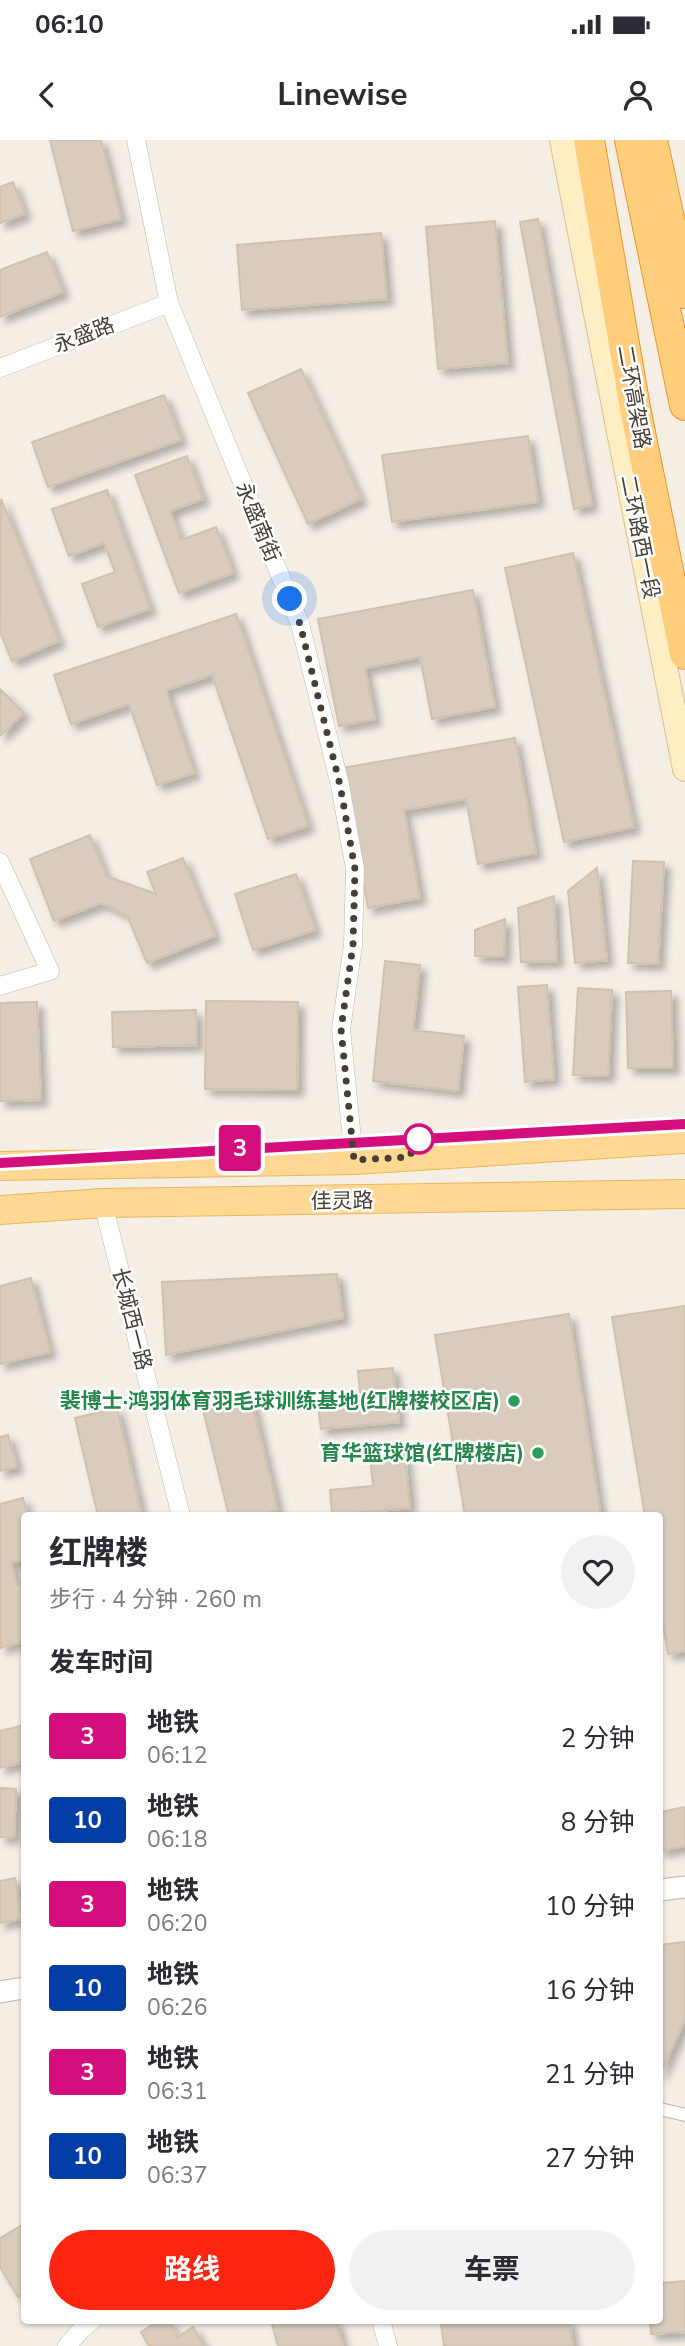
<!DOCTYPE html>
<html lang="zh">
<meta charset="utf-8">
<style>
body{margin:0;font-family:"Nunito Sans","Noto Sans SC",sans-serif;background:#f2f2f3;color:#2b2b33;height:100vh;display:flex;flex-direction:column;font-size:26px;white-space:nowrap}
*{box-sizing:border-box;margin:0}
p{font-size:23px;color:#7c7c81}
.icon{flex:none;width:38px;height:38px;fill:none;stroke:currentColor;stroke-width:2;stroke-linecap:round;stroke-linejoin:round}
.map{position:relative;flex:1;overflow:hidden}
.panel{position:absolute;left:21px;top:1372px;width:642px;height:812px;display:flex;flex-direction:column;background:#fff;border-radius:7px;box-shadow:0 2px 5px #0004}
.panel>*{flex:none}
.badge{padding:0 14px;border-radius:5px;font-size:24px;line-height:46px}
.you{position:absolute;width:35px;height:35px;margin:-18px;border:5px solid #fff;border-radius:50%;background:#1a73e8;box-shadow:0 0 0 10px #1a73e833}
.map>.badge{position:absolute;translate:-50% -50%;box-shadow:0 0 0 4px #fff}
h2{padding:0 28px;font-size:26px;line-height:63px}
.round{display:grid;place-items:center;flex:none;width:74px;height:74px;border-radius:37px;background:#f2f2f3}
.overview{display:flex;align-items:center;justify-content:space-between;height:119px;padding:0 28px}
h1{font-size:33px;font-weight:700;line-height:52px}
.primary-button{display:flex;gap:14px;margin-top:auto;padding:14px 28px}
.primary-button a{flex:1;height:80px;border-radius:42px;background:#ff2611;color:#fff;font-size:28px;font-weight:700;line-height:80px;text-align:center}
.primary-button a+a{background:#f2f2f3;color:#2b2b33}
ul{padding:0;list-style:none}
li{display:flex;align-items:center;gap:21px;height:84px;padding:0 28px}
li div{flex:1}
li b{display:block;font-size:26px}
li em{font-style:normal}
li .badge{min-width:77px;font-weight:700;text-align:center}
.status{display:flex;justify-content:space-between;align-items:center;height:49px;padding:0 35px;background:#fff;direction:ltr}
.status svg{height:19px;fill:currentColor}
header{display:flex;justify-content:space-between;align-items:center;height:91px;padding:0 28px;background:#fff;font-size:32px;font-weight:700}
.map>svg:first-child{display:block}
.building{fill:#d9ccbd;stroke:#d1c1ad;stroke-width:2;filter:url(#shadow)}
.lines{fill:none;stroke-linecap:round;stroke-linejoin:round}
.pedestrian-casing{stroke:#c0b6a7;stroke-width:14}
.minor-casing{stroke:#c0b6a7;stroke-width:19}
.tertiary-casing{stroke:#c0b6a7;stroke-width:23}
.secondary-casing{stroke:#d7c092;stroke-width:26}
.primary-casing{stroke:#ebb75c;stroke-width:30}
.trunk-casing{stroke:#e7962c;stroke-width:32}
.pedestrian{stroke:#fff;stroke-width:12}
.minor{stroke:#fff;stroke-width:18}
.tertiary{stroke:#fff;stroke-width:21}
.secondary{stroke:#ffedc4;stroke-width:24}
.primary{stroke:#ffd993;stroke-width:28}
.trunk{stroke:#ffce7c;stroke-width:30}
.line-casing{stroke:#fff;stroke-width:16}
.line{stroke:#d40f7d;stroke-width:10}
.walk{stroke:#473e34;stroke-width:7;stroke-dasharray:0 12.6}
.stop-dot{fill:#fff;stroke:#d40f7d;stroke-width:3.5}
.leisure-dot{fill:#2e9e5b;stroke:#fff;stroke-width:2.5}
.labels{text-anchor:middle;stroke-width:5;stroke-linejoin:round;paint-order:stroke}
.street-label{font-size:21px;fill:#473e34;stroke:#fff}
.leisure-label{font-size:21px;font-weight:bold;fill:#27864d;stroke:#fff;text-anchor:end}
</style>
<div class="status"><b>06:10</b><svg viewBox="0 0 49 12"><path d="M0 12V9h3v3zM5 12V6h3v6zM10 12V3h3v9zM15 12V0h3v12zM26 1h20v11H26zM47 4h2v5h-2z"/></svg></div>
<header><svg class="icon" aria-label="back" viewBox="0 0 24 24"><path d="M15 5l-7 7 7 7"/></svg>Linewise<svg class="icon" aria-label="person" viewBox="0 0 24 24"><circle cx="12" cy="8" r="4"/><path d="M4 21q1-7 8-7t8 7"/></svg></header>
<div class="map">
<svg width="685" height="2206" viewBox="0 0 685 2206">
<defs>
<filter id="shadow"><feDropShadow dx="6" dy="6" stdDeviation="3.5" flood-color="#0004"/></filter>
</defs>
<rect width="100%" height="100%" fill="#f4eee5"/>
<path class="building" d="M50 0H101L121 79 73 91Z
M13 42 25 74 0 83V47Z
M538 79 592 365 574 369 520 82Z
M495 81 508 223 438 229 426 87Z
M381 93 387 159 242 170 237 105Z
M47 112 63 152 0 177V130Z
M301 229 361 359 308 384 248 253Z
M164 255 181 300 48 347 32 302Z
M528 296 538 362 392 382 382 315Z
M187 316 203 359 170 371 181 400 216 387 233 433 179 453 135 335Z
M107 350 150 469 98 487 82 444 115 432 104 403 69 416 52 369Z
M1 359 59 501 12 521 0 492Z
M573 413 634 687 564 702 505 428Z
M473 450 495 567 432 579 420 517 365 528 375 579 339 586 318 479Z
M236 474 308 686 268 699 212 535 166 550 194 633 157 645 129 564 71 584 54 535Z
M0 549 24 573 0 596Z
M515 598 536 713 478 724 466 659 404 670 420 758 368 768 342 628Z
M90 695 106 736 156 754 147 732 183 718 215 796 147 823 127 775 101 763 54 781 30 719Z
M633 721 664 722 658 824 628 823Z
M597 728 607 820 575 823 568 751Z
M296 734 315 790 253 810 235 754Z
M554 756 557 821 521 822 518 768Z
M505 779 504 817 475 816V790Z
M385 821 420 825 413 890 464 896 458 951 373 941Z
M547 845 554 939 525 942 518 847Z
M578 848 612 850 608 936 573 935Z
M671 851 673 928H628L626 852Z
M206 861 298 862 297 950 205 949Z
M37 862 41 960 0 961V863Z
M196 870 197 905 113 907 112 872Z
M337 1134 343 1178 166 1215 162 1142Z
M31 1138 50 1212 0 1224V1146Z
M685 1166V1511L668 1514 660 1466V1376H645L612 1177Z
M569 1174 601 1376H465L435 1195Z
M393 1228 399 1282 321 1289 318 1265 361 1261 358 1231Z
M251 1258 278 1370 255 1376H229L203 1270Z
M117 1268 142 1376H98L75 1278Z
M8 1295 17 1327 0 1331V1297Z
M405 1313 410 1368 332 1375 330 1350 373 1346 370 1316Z
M23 1358 28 1376H24V1419L11 1423 17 1445 24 1443V1501L1 1508 0 1364Z
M24 1585V1622L0 1628V1591Z
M0 1648 16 1649 14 1698 0 1697Z
M685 1667V1706L660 1711V1672Z
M15 1738 22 1779 0 1783V1741Z
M685 1802V1879L660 1935V1805Z
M24 2084V2153L18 2157 0 2127V2098Z
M685 2141V2192L651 2194 650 2180H660V2143Z
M160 2180H168L178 2197 193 2187 204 2206H149L141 2192Z
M271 2180H336L343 2206H278Z
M460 2180H569L573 2206H444L441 2183Z"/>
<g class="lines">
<defs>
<path id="pedestrian" d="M660 1969 685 1975"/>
<path id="minor" d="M136 0 169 163 300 484 340 645 355 729 353 805 341 889 354 1020
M0 228 169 163
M0 722 50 831 0 846
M103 1063 181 1376
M381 2180 388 2206
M67 2206 81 2190 93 2180"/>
<path id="tertiary" d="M660 1750 685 1747
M0 1852 24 1848"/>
<path id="secondary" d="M562 0 685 629"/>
<path id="primary" d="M0 1026 354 1020 685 999
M0 1070 103 1063 685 1054"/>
<path id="trunk" d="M589 0 635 268 685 514
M630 0 685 265
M652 0 685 153"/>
</defs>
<use href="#pedestrian" class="pedestrian-casing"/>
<use href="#minor" class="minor-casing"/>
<use href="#tertiary" class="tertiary-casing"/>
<use href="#secondary" class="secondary-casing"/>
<use href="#primary" class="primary-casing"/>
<use href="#trunk" class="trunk-casing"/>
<use href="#pedestrian" class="pedestrian"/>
<use href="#minor" class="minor"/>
<use href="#tertiary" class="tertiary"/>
<use href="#secondary" class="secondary"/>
<use href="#primary" class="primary"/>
<use href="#trunk" class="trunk"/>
</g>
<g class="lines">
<defs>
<path id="line" d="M0 1023 685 984"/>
</defs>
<use href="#line" class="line-casing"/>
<use href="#line" class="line"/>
<path class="walk" d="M290 459 300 484 340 645 355 729 353 805 341 889 354 1020 409 1017 419 999"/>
</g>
<circle class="stop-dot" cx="419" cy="999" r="14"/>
<g class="leisure-dot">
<circle cx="514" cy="1261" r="7"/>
<circle cx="538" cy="1313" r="7"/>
</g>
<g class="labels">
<g class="street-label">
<text transform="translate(84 195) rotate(-21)" y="7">永盛路</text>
<text transform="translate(634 257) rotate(80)" y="7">二环高架路</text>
<text transform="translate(258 382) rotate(68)" y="7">永盛南街</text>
<text transform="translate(640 397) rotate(79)" y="7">二环路西一段</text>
<text transform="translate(342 1061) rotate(-1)" y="7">佳灵路</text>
<text transform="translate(132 1179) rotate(76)" y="7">长城西一路</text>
</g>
<g class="leisure-label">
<text x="500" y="1268">裴博士·鸿羽体育羽毛球训练基地(红牌楼校区店)</text>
<text x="524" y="1320">育华篮球馆(红牌楼店)</text>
</g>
</g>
</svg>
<div class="you" style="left:290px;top:459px"></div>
<b class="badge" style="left:240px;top:1008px;background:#d40f7d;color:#fff">3</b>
<section class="panel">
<div class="overview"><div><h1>红牌楼</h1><p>步行 · 4 分钟 · 260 m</p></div><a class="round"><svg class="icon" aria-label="heart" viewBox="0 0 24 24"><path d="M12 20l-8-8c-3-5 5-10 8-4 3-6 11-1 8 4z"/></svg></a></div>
<h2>发车时间</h2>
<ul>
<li><span class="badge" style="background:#d40f7d;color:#fff">3</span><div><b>地铁</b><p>06:12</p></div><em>2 分钟</em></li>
<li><span class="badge" style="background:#003da5;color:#fff">10</span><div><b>地铁</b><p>06:18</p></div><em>8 分钟</em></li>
<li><span class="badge" style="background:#d40f7d;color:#fff">3</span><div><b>地铁</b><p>06:20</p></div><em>10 分钟</em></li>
<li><span class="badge" style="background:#003da5;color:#fff">10</span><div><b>地铁</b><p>06:26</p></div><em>16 分钟</em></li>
<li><span class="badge" style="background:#d40f7d;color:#fff">3</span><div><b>地铁</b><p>06:31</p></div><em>21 分钟</em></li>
<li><span class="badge" style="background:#003da5;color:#fff">10</span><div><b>地铁</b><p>06:37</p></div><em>27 分钟</em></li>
</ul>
<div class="primary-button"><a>路线</a><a>车票</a></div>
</section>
</div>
